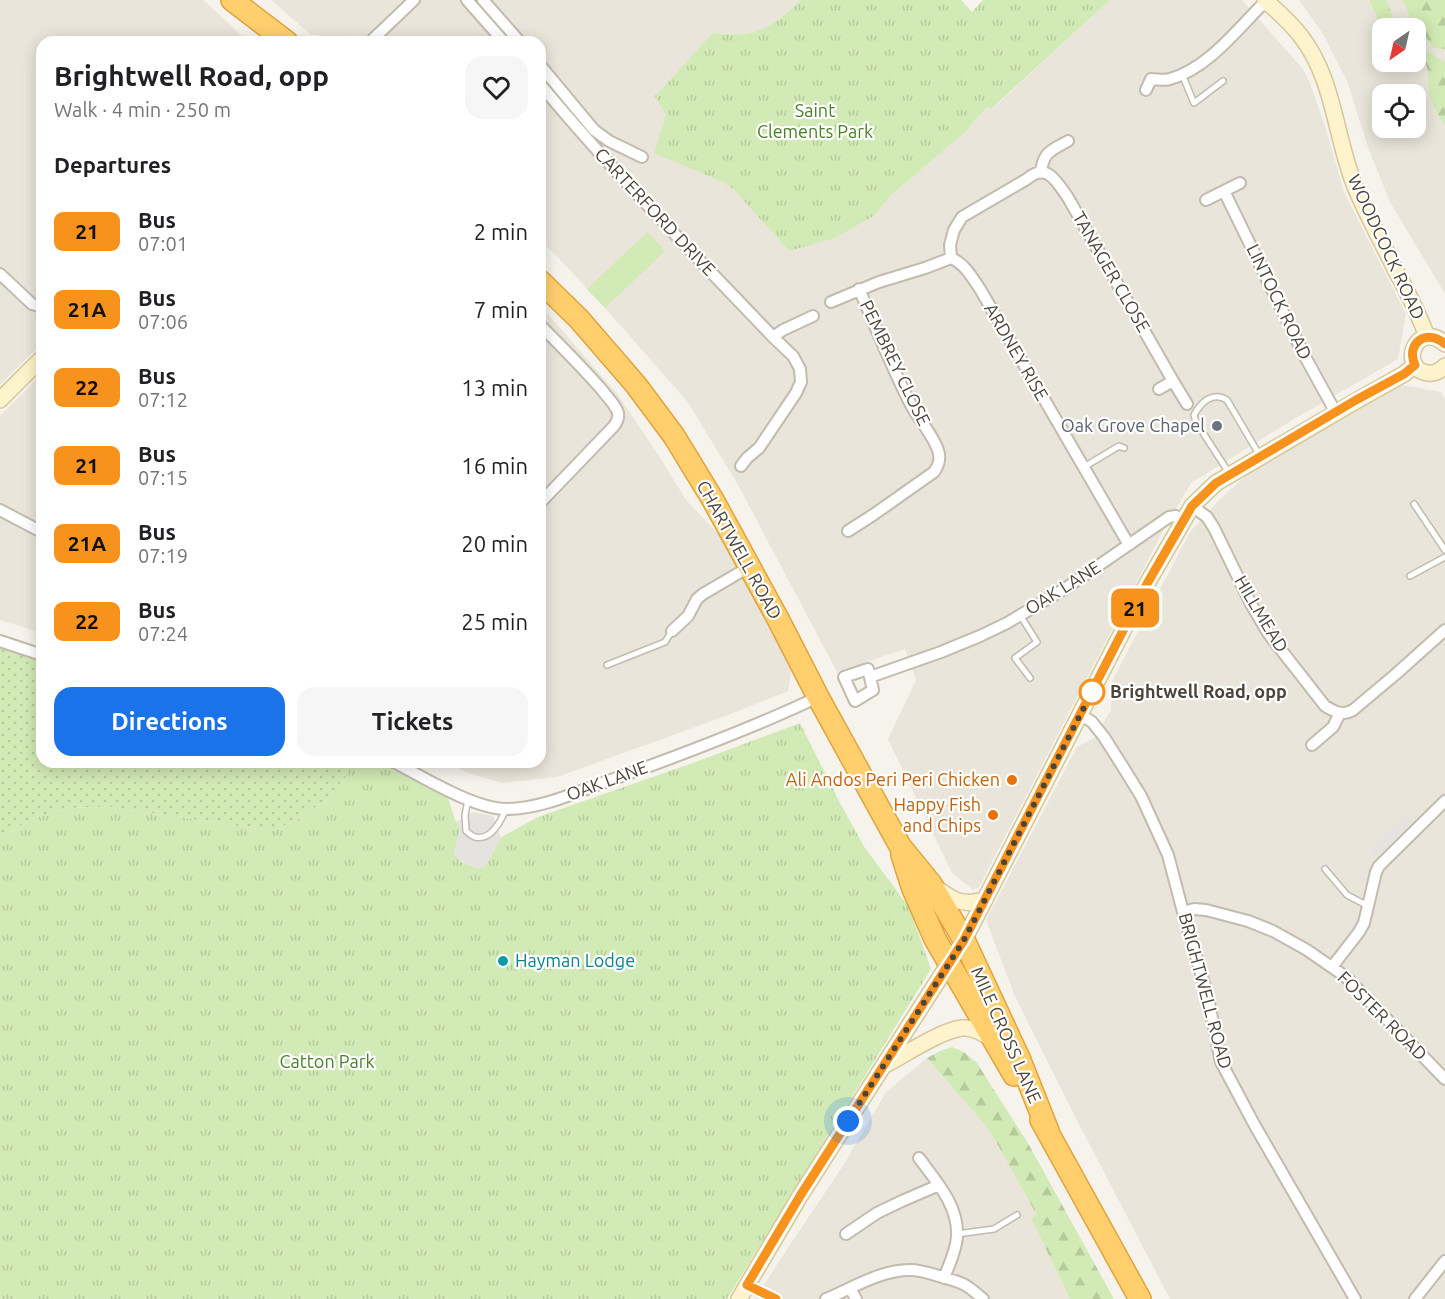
<!DOCTYPE html>
<meta charset="utf-8">
<style>
body{margin:0;font-family:Ubuntu,sans-serif;background:#f6f6f6;color:#202124;height:100vh;display:flex;flex-direction:column;font-size:22px;white-space:nowrap}
*{box-sizing:border-box;margin:0}
p{font-size:20px;color:#757577}
.icon{flex:none;width:33px;height:33px;fill:none;stroke:currentColor;stroke-width:2;stroke-linecap:round;stroke-linejoin:round}
.map{position:relative;flex:1;overflow:hidden}
.sheet{position:absolute;left:36px;top:36px;width:510px;height:732px;display:flex;flex-direction:column;background:#fff;border-radius:18px;box-shadow:0 3px 15px #0003}
.sheet>*{flex:none}
.badge{padding:0 12px;border-radius:9px;font-size:21px;line-height:39px}
.needle{width:39px;rotate:214deg}
.buttons{position:absolute;left:1372px;top:18px;display:grid;gap:12px}
.buttons a{display:grid;place-items:center;width:54px;height:54px;border-radius:12px;background:#fff;box-shadow:0 3px 15px #0003;font-size:30px}
.you{position:absolute;width:30px;height:30px;margin:-15px;border:4px solid #fff;border-radius:50%;background:#1a73e8;box-shadow:0 0 0 9px #1a73e833}
.map>.badge{position:absolute;translate:-50% -50%;box-shadow:0 0 0 3px #fff}
h2{padding:0 18px;font-size:22px;line-height:54px}
.round{display:grid;place-items:center;flex:none;width:63px;height:63px;border-radius:18px;background:#f6f6f6}
.summary{display:flex;align-items:center;justify-content:space-between;height:102px;padding:0 18px}
h1{font-size:28px;font-weight:700;line-height:45px}
.button{display:flex;gap:12px;margin-top:auto;padding:12px 18px}
.button a{flex:1;height:69px;border-radius:18px;background:#1a73e8;color:#fff;font-size:24px;font-weight:700;line-height:69px;text-align:center}
.button a+a{background:#f6f6f6;color:#202124}
ul{padding:0;list-style:none}
li{display:flex;align-items:center;gap:18px;height:78px;padding:0 18px}
li div{flex:1}
li b{display:block;font-size:22px}
li em{font-style:normal}
li .badge{min-width:66px;font-weight:700;text-align:center}
.map>svg:first-child{display:block}
.residential{fill:#eae5da;fill-rule:evenodd}
.grass{fill:url(#grass-dots)}
.forest{fill:url(#forest-firs)}
.park{fill:url(#park-tufts)}
.garden{fill:#d2eab5}
.parking{fill:#e5e3e0}
.lines{fill:none;stroke-linecap:round;stroke-linejoin:round}
.lane-casing{stroke:#c2bbae;stroke-width:8}
.street-casing{stroke:#c2bbae;stroke-width:14}
.secondary-casing{stroke:#d6c79b;stroke-width:18}
.highway-casing{stroke:#e0a43c;stroke-width:24}
.lane{stroke:#fff;stroke-width:5}
.street{stroke:#fff;stroke-width:10}
.secondary{stroke:#fff3cd;stroke-width:15}
.highway{stroke:#ffcf6e;stroke-width:21}
.line-casing{stroke:#fff;stroke-width:14}
.line{stroke:#f7931d;stroke-width:9}
.walk{stroke:#4b4439;stroke-width:6;stroke-dasharray:0 10.8}
.worship-dot{fill:#6b7280;stroke:#fff;stroke-width:2}
.stop-dot{fill:#fff;stroke:#f7931d;stroke-width:3}
.food-dot{fill:#e8710a;stroke:#fff;stroke-width:2}
.culture-dot{fill:#0f9aa8;stroke:#fff;stroke-width:2}
.labels{text-anchor:middle;stroke-width:4.5;stroke-linejoin:round;paint-order:stroke}
.park-label{font-size:18px;fill:#4a7f2a;stroke:#fff}
.street-label{font-size:18px;fill:#4b4439;stroke:#fff}
.worship-label{font-size:18px;fill:#5b616d;stroke:#fff;text-anchor:end}
.stop-label{font-size:18px;font-weight:bold;fill:#4b4439;stroke:#fff;text-anchor:start}
.food-label{font-size:18px;fill:#c56008;stroke:#fff;text-anchor:end}
.culture-label{font-size:18px;fill:#0d838f;stroke:#fff;text-anchor:start}
</style>
<div class="map">
<svg width="1445" height="1299" viewBox="0 0 1445 1299">
<defs>
<pattern id="grass-dots" width="8" height="8" patternUnits="userSpaceOnUse" patternTransform="scale(1.5)"><rect width="8" height="8" fill="#d2eab5"/><path d="M2 2h.1M6 6h.1" fill="none" stroke="#b6ca9c" stroke-width="1.8" stroke-linecap="round"/></pattern>
<pattern id="forest-firs" width="22" height="20" patternUnits="userSpaceOnUse" patternTransform="scale(1.5)"><rect width="22" height="20" fill="#d2eab5"/><path d="M5 1l3.5 6h-7zM16 11l3.5 6h-7z" fill="#b6ca9c"/></pattern>
<pattern id="park-tufts" width="24" height="20" patternUnits="userSpaceOnUse" patternTransform="scale(1.5)"><rect width="24" height="20" fill="#d2eab5"/><path d="M3 7l-1-3M5 7V3M7 7l1-3M15 17l-1-3M17 17v-4M19 17l1-3" fill="none" stroke="#b6ca9c"/></pattern>
</defs>
<rect width="100%" height="100%" fill="#f6f3ec"/>
<path class="residential" d="M0 0H203L249 42H42V343L0 385Z
M271 0H801L775 23 762 31 742 34 713 33 725 183 733 189 789 251 875 215 889 197 970 128 969 126 989 107 992 109 1110 0H1242L1303 69 1309 81 1325 126 1344 192 1406 314 1398 359 1296 418 1191 483 1162 533 979 887 973 890 952 873 888 739 916 680 905 649 837 672 737 483 687 401 605 308 554 253 540 241V42H370V40L350 41 310 34Z
M1299 0H1445V294L1390 202 1369 150 1347 81 1323 34ZM1383 28H1416V62H1383ZM1383 94H1416V128H1383Z
M540 305 618 395 661 459 686 500 720 536 792 667 788 691 723 717 557 777 502 783 468 773 447 762H540Z
M42 374V633L0 620V416Z
M1402 385 1441 392 1445 399V1299H1170L1067 1101 1035 1037 1014 994 986 920 1077 747 1094 738 1111 710 1112 681 1190 532 1218 501 1259 464Z
M927 1058 990 1131 1038 1215 1031 1218 1070 1299H755L791 1243 843 1166 886 1092Z"/>
<path class="grass" d="M0 647 42 662V762H351L346 776 329 797 301 818 273 831 108 807 69 808 32 819 0 838Z"/>
<path class="forest" d="M1369 0H1386L1393 17 1399 28 1383 29Z
M1403 0H1445V49L1434 48 1410 17Z
M1416 45 1445 62V125C1438 116 1431 102 1429 91 1427 81 1430 71 1425 62L1414 67 1407 62H1416Z
M952 1047 964 1052 977 1063 1029 1145 1114 1299H1070L1031 1218 1037 1215 990 1131 927 1058 940 1051Z"/>
<path class="park" d="M801 0H961L972 12 983 0H1110L991 109 988 107 969 126 970 128 889 197 875 215 835 238 789 251 733 189 725 183 654 153 666 115 655 96 713 33C722 33 732 35 741 34 766 34 783 16 801 0Z
M800 723 839 801 865 848 909 907 931 969 727 1299H0V838L32 819 69 808 108 807 273 831 301 818 329 797 346 776 351 762H378L399 770 447 795 455 820 460 828 454 854 461 862 478 868 485 867 501 837 538 817 690 764Z"/>
<path class="garden" d="M647 232 665 251 605 308 587 289Z"/>
<path class="parking" d="M473 812 493 816 501 837 485 867 477 868 458 860 454 854 460 828 456 822Z
M1407 816 1414 823 1377 857 1370 848Z"/>
<g class="lines">
<defs>
<path id="lane" d="M1182 74 1194 103 1223 81
M1084 467 1119 446 1124 448
M1229 473 1196 422 1194 415C1201 402 1213 391 1227 400L1260 456
M1414 504 1445 550
M1410 576 1445 557
M1020 615 1037 642 1015 658 1030 678
M607 665 665 642 672 631
M468 800 465 815 466 831C469 833 471 836 475 837 491 841 501 821 506 809
M1325 869 1347 895 1368 906
M957 1234 994 1229 1017 1215"/>
<path id="street" d="M467 0 504 42
M483 0 520 42
M370 42 414 0
M540 65 594 130 609 141 642 157
M540 84C613 172 694 254 773 337L783 330 813 316
M1146 90 1151 79C1157 79 1164 81 1170 79 1209 68 1238 28 1266 1
M1041 171C1044 151 1052 150 1068 141
M1224 191 1240 183
M1206 200 1224 191 1303 353 1336 413
M951 258 950 245 954 230 962 217 1027 179C1047 162 1056 181 1067 196L1173 381 1187 404
M951 258C965 264 971 276 980 289L1129 545
M0 274 32 304 42 307
M831 302 879 282 925 268 951 258
M540 325C561 346 582 367 602 390 607 397 616 405 618 413 619 418 617 422 614 426L540 503
M1159 389 1173 381
M741 466 747 458 759 448 796 393 801 382 800 369 793 356 773 337
M1192 506 1207 517 1214 528 1251 604 1268 633 1325 706C1335 712 1343 716 1353 710L1396 674 1445 630
M0 510 42 532
M848 531 873 515 934 472C939 465 941 459 938 450 932 433 918 419 910 403 891 366 876 327 859 289
M672 631 688 616 697 599 703 594 749 567
M0 641 42 655
M868 669 873 690 855 701 844 677Z
M870 677 941 652 980 636 1007 623 1066 588 1169 517 1176 516 1183 520
M1080 714 1092 722 1104 737 1123 767 1141 796 1168 855 1183 912 1207 993 1221 1062 1254 1124 1355 1299
M1312 745 1333 727 1340 713
M394 762C423 777 474 809 507 809 541 809 579 791 611 780 681 755 751 729 818 697
M1183 912 1194 909 1206 910 1248 921 1273 931 1307 950 1346 977 1445 1079
M1332 967 1359 932 1364 923 1376 872 1379 866 1445 801
M919 1158C936 1181 959 1206 957 1237 956 1251 949 1265 944 1278
M846 1234 877 1213 902 1201 939 1185
M747 1285 776 1299
M850 1288 856 1299
M826 1299C853 1288 880 1270 910 1270 921 1270 932 1274 942 1277 964 1283 966 1284 983 1299
M1415 1299 1445 1261"/>
<path id="secondary" d="M1265 0C1277 11 1290 22 1300 35 1335 79 1335 139 1356 189 1368 217 1383 244 1396 271 1408 293 1419 314 1427 337
M1445 344C1417 318 1397 369 1428 373 1435 374 1440 371 1445 366
M0 400 42 358
M935 887C954 901 962 906 985 900
M885 1065C904 1055 942 1030 962 1028 974 1027 984 1034 993 1040
M739 1299 800 1196 964 940 1148 582 1192 506 1216 483 1356 401 1404 374 1415 365"/>
<path id="highway" d="M232 0 287 42
M540 281 579 319 636 385 674 436 713 500 778 619 818 697 900 846 931 884 964 940 1019 1058 1048 1131
M902 855 913 889 935 939 1014 1075
M1041 1120 1140 1299"/>
</defs>
<use href="#lane" class="lane-casing"/>
<use href="#street" class="street-casing"/>
<use href="#secondary" class="secondary-casing"/>
<use href="#highway" class="highway-casing"/>
<use href="#lane" class="lane"/>
<use href="#street" class="street"/>
<use href="#secondary" class="secondary"/>
<use href="#highway" class="highway"/>
</g>
<g class="lines">
<defs>
<path id="line" d="M776 1299 747 1285 800 1196 964 940 1148 582 1192 506 1216 483 1356 400 1404 374 1415 365C1405 343 1427 328 1445 344"/>
</defs>
<use href="#line" class="line-casing"/>
<use href="#line" class="line"/>
<path class="walk" d="M848 1121 964 940 1092 692"/>
</g>
<circle class="worship-dot" cx="1217" cy="426" r="6"/>
<circle class="stop-dot" cx="1092" cy="692" r="12"/>
<g class="food-dot">
<circle cx="1012" cy="780" r="6"/>
<circle cx="993" cy="815" r="6"/>
</g>
<circle class="culture-dot" cx="503" cy="961" r="6"/>
<g class="labels">
<g class="park-label">
<text x="815" y="117">Saint<tspan x="815" dy="21">Clements Park</tspan></text>
<text x="327" y="1068">Catton Park</text>
</g>
<g class="street-label">
<text transform="translate(655 212) rotate(47)" y="6">CARTERFORD DRIVE</text>
<text transform="translate(1386 247) rotate(65)" y="6">WOODCOCK ROAD</text>
<text transform="translate(1111 272) rotate(60)" y="6">TANAGER CLOSE</text>
<text transform="translate(1279 302) rotate(64)" y="6">LINTOCK ROAD</text>
<text transform="translate(1016 352) rotate(60)" y="6">ARDNEY RISE</text>
<text transform="translate(895 363) rotate(64)" y="6">PEMBREY CLOSE</text>
<text transform="translate(739 550) rotate(61)" y="6">CHARTWELL ROAD</text>
<text transform="translate(1063 588) rotate(-32)" y="6">OAK LANE</text>
<text transform="translate(1261 614) rotate(59)" y="6">HILLMEAD</text>
<text transform="translate(607 781) rotate(-20)" y="6">OAK LANE</text>
<text transform="translate(1205 991) rotate(75)" y="6">BRIGHTWELL ROAD</text>
<text transform="translate(1382 1016) rotate(45)" y="6">FOSTER ROAD</text>
<text transform="translate(1006 1035) rotate(66)" y="6">MILE CROSS LANE</text>
</g>
<g class="worship-label">
<text x="1205" y="432">Oak Grove Chapel</text>
</g>
<g class="stop-label">
<text x="1110" y="698">Brightwell Road, opp</text>
</g>
<g class="food-label">
<text x="1000" y="786">Ali Andos Peri Peri Chicken</text>
<text x="981" y="811">Happy Fish<tspan x="981" dy="21">and Chips</tspan></text>
</g>
<g class="culture-label">
<text x="515" y="967">Hayman Lodge</text>
</g>
</g>
</svg>
<div class="buttons">
<a><svg class="needle" viewBox="-14 -14 28 28"><path d="M0-13l5 13h-10z" fill="#e53935"/><path d="M0 13l5-13h-10z" fill="#757577"/></svg></a>
<a><svg class="icon" aria-label="locate" viewBox="0 0 24 24"><circle cx="12" cy="12" r="6"/><path d="M12 2v4M12 18v4M2 12h4M18 12h4"/></svg></a>
</div>
<div class="you" style="left:848px;top:1121px"></div>
<b class="badge" style="left:1135px;top:608px;background:#f7931d;color:#111">21</b>
<section class="sheet">
<div class="summary"><div><h1>Brightwell Road, opp</h1><p>Walk · 4 min · 250 m</p></div><a class="round"><svg class="icon" aria-label="heart" viewBox="0 0 24 24"><path d="M12 20l-8-8c-3-5 5-10 8-4 3-6 11-1 8 4z"/></svg></a></div>
<h2>Departures</h2>
<ul>
<li><span class="badge" style="background:#f7931d;color:#111">21</span><div><b>Bus</b><p>07:01</p></div><em>2 min</em></li>
<li><span class="badge" style="background:#f7931d;color:#111">21A</span><div><b>Bus</b><p>07:06</p></div><em>7 min</em></li>
<li><span class="badge" style="background:#f7931d;color:#111">22</span><div><b>Bus</b><p>07:12</p></div><em>13 min</em></li>
<li><span class="badge" style="background:#f7931d;color:#111">21</span><div><b>Bus</b><p>07:15</p></div><em>16 min</em></li>
<li><span class="badge" style="background:#f7931d;color:#111">21A</span><div><b>Bus</b><p>07:19</p></div><em>20 min</em></li>
<li><span class="badge" style="background:#f7931d;color:#111">22</span><div><b>Bus</b><p>07:24</p></div><em>25 min</em></li>
</ul>
<div class="button"><a>Directions</a><a>Tickets</a></div>
</section>
</div>
